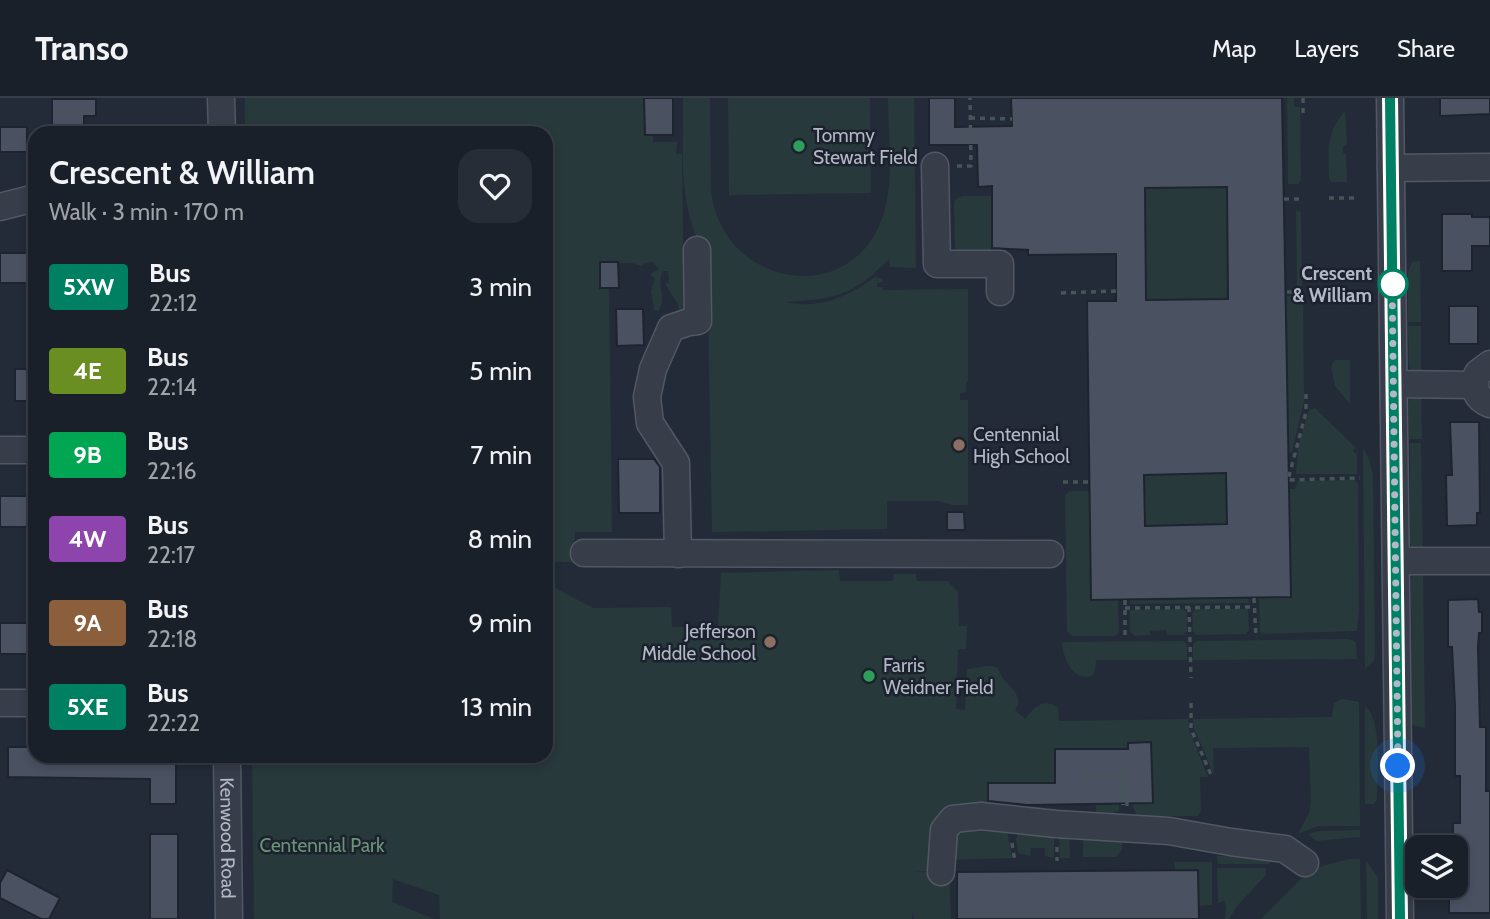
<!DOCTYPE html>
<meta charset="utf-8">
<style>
body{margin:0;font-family:Cabin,sans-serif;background:#272d36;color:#f1f3f6;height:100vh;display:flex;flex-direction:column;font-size:26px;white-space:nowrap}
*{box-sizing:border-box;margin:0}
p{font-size:23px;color:#9fa3a8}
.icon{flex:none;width:38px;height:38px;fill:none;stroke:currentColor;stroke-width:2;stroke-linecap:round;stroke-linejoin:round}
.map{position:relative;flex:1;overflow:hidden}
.side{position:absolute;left:28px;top:28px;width:525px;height:637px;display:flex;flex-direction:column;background:#1a202a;border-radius:21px;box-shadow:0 4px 10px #0003,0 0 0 2px #383e47}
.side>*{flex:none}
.badge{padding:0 14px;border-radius:5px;font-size:24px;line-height:46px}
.fabs{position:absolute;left:1405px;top:737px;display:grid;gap:14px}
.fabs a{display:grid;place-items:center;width:63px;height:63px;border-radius:14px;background:#1a202a;box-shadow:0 4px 10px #0003,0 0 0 2px #383e47;font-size:35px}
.you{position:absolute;width:35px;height:35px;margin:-18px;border:5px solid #fff;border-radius:50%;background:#1a73e8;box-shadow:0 0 0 10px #1a73e833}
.map>.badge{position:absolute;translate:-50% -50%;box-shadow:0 0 0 4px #fff}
.round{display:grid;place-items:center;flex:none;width:74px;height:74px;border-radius:21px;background:#272d36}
.head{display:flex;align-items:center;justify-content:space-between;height:119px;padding:0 21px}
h1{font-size:33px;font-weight:600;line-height:52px}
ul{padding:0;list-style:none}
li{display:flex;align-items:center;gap:21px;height:84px;padding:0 21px}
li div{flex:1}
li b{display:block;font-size:26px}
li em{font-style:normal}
li .badge{min-width:77px;font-weight:700;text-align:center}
header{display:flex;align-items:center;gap:42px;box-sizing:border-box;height:98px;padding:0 35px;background:#1a202a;border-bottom:2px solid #383e47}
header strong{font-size:33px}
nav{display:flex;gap:38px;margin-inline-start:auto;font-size:24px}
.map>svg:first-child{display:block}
.green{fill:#28393b}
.building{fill:#4a5262;stroke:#1e242f;stroke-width:2;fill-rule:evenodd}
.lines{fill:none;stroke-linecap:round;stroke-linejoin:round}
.minor-casing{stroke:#525863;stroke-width:29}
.path{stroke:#455558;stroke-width:3.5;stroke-dasharray:5 5;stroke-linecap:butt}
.minor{stroke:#373d49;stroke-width:26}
.line-casing{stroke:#fff;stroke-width:16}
.line{stroke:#008063;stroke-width:10}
.walk{stroke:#b2b8c5;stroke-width:7;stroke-dasharray:0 12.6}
.leisure-dot{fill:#2e9e5b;stroke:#1c222d;stroke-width:2.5}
.stop-dot{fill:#fff;stroke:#008063;stroke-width:3.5}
.education-dot{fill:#8d6e63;stroke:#1c222d;stroke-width:2.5}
.labels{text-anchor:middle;stroke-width:5;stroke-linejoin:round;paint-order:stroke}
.poi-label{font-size:19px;fill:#b2b8c5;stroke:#1c222d;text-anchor:start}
.stop-label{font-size:19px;font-weight:bold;fill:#b2b8c5;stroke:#1c222d;text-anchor:end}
.street-label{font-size:19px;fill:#b2b8c5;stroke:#1c222d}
.park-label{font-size:19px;fill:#6b9477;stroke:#1c222d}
</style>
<header>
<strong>Transo</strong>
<nav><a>Map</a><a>Layers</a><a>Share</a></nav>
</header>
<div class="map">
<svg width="1490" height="821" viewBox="0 0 1490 821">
<rect width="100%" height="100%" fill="#232b38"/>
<path class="green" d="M245 0H644L645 36 653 37V44H677L676 56H682L684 208 682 212H679L678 206 665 186 669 185 668 173H663C655 187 668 199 658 213L654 212 651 193 655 181 650 176 659 171 653 164 645 165 642 168 632 165H600V190H609L612 434H575L573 464H546V35H245Z
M683 0H710L711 91C719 184 841 212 879 128 896 92 888 39 888 0H914L916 170 890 169 889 161C853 198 835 201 785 204 818 212 850 198 875 179L883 181V184L877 185V189H883V192L968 191V283L966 284V294L960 295V302H968V407H952L938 403H887V431L712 434 707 158C676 111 684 53 683 0Z
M728 0H870L871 95 729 97Z
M1287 0H1294V9H1300L1301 81 1298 86H1288Z
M1345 13 1347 47 1343 48V55L1346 56 1347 84H1332L1329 81C1329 52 1325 36 1345 13Z
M1227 89 1228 201 1146 202 1145 90Z
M963 98H992L993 156 958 153 955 149 954 104 957 100Z
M1296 113 1301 114 1302 187 1300 190H1297Z
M1420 163 1421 224H1408V174L1412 164Z
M1287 198H1299L1303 202 1304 303 1292 354H1288Z
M1408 228H1421V278L1412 273 1409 268Z
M1335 262H1350V306L1335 288 1331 268Z
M1421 293 1422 341H1409V301L1412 296Z
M1315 310 1356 350 1353 352 1354 355 1357 356V376H1296L1298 349 1309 312Z
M1410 345H1421L1423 458 1413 452 1410 446Z
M1363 350 1369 361 1373 376 1375 557 1374 562 1365 571Z
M1226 375 1227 426 1145 428 1144 377Z
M1354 382 1358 386 1359 512 1357 533 1263 536 1260 533 1259 500 1290 499 1288 391H1295L1298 383Z
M1070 393H1090L1091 502H1118L1119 534 1115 538H1072L1067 533 1065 397Z
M839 472 840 483H893L894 476H916L917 483H947L958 494 959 528H967L966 551H958L956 611 965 612 967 571C975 570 989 566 996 569 999 571 1000 575 1002 579 1009 589 1025 598 1015 612L1025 621C1035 609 1043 599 1058 610L1059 623 1188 621 1189 632 1208 679H1200L1201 712 1198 718H1150L1148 723H1139L1132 706 1153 705 1151 644 1128 645 1129 675 1119 652H1055V674L1119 680V712L1112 716V720L1096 718V707H1112V684L988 685V707H1006V714L959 711 929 773 913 774 949 775 951 821H914L913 813 912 821H440L439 797 393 781 392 804 434 821H254L252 658H546V485L593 510 671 509 672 529H718L721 475Z
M1423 472 1425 630 1412 627 1411 480 1415 474Z
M1248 500 1249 505 1130 506V502Z
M1183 511 1187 514V533L1184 537H1167V532L1150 533V537L1135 538 1130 534V512Z
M1196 511H1248L1249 532 1246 536 1196 537 1193 533 1192 515Z
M1349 541 1356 544 1357 561 1193 562V546L1197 543Z
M1184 543 1187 546V562H1096L1095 572 1092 578C1072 583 1063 560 1062 544Z
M1342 601 1359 604 1360 728H1318L1298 736 1309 715 1311 703 1309 649 1213 650 1214 677 1194 630 1193 621 1332 619 1334 605Z
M1365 608C1383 622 1377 679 1377 702L1374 706H1365Z
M957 728 1007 732 1012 760 946 762Z
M1054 732V760L1045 758V750H1031L1030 758 1018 755 1016 741 1018 735Z
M1360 732V739L1316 743 1308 736 1319 733Z
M1065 734 1091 736 1094 739H1123L1122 752 1116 759H1083V741L1080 738H1069L1070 760H1060L1059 740Z
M1217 758H1276L1277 759 1269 766H1218Z
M1350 761H1360L1361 821H1261L1304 778 1322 768Z
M1366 763 1378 779V821H1367Z
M1174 764H1212V807L1199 808 1198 772H1175Z
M1217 770H1266V777L1237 808 1229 821H1225L1226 809 1224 803 1218 805Z"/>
<path class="building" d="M644 0H673V37H645Z
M929 0H955V29L1012 28 1011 0H1282L1291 499 1091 502 1087 203H1116V156L1028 157V152L992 150V88L978 89 977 47H929ZM1227 89 1228 201 1146 202 1145 90ZM1226 375 1227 426 1145 428 1144 377Z
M1440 0H1490V16L1440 18Z
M52 1H96V18H84V30H52Z
M0 29H27V54H0Z
M1442 116H1472V119H1490V148H1472V173H1442Z
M0 155H35V185H0Z
M600 164H618L619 190H600Z
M1449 208H1478V246H1449Z
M616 211H643L644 247 617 248Z
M15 271H35V303H15Z
M1450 324H1479L1480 415H1477V427L1447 428 1446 377H1452Z
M618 361H654L660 369V415H619Z
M0 398H29V429H0Z
M947 414H964L965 432H947Z
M1478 501 1479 514H1482V535H1479L1478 549 1480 629H1486V693H1490V815H1449V788H1456V749H1453V725H1460V678H1455V608L1452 549H1448V502Z
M0 525H35V556H0Z
M1151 644 1153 705 1027 707 988 703V685H1055V651H1128V645Z
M8 649H35V658H176V706H150V681L8 679Z
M150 736H178V821H150Z
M7 772 60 800 49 821H41L0 800V785Z
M1198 772 1199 821H957V774Z"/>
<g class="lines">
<defs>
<g id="minor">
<path d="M221 0 222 35"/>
<path d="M1390 0 1400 821"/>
<path d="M935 68 937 166H1000V194"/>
<path d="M1391 70 1490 69"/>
<path d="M0 109 35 100"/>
<path d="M1490 266 1478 275C1471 288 1476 301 1490 306"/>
<path d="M1394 286 1474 287"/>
<path d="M0 352H35"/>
<path d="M584 455 1050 456"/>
<path d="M678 456 676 365 650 325 647 299 653 271 671 230 689 224 698 223 697 152"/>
<path d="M1396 463H1490"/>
<path d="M0 605H35"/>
<path id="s1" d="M227 658 229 821"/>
<path d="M941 774 944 732 953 721 981 718 1056 726 1169 733 1231 744 1285 751 1305 765"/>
</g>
</defs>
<use href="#minor" class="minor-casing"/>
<path class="path" d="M1303 0V20
M970 20 1012 21
M957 68H971L970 0
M1329 100H1357
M1284 101H1304
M1287 194H1305
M1061 195 1116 193
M1306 296V314L1288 382 1360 380
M1063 384H1089
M1254 500 1256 540
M1125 502V541
M1189 509 1191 580
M1125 510 1255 509
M1191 605V631L1212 679
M1085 674V678L1122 677 1123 707
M1127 708 1126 676H1129
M1012 745 1015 764
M1057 749V763"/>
<use href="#minor" class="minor"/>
</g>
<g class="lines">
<defs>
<path id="line" d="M1390 0 1400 821"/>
</defs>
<use href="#line" class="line-casing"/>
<use href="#line" class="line"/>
<path class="walk" d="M1393 186 1392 178 1398 668"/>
</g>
<g class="leisure-dot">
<circle cx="799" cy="48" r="7"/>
<circle cx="869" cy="578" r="7"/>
</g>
<circle class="stop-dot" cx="1393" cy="186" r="14"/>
<g class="education-dot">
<circle cx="959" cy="347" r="7"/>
<circle cx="770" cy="544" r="7"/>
</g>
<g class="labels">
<g class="poi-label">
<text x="813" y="44">Tommy<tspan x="813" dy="22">Stewart Field</tspan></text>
<text x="973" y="343">Centennial<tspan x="973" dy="22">High School</tspan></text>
<text x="756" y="540" text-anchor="end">Jefferson<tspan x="756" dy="22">Middle School</tspan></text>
<text x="883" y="574">Farris<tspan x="883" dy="22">Weidner Field</tspan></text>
</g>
<g class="stop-label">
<text x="1372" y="182">Crescent<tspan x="1372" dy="22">&amp; William</tspan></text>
</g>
<g class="street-label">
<text dy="7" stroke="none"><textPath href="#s1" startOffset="82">Kenwood Road</textPath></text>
</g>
<g class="park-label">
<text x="322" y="754">Centennial Park</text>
</g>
</g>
</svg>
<div class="fabs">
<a><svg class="icon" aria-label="layers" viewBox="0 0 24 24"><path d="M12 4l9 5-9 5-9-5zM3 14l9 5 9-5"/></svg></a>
</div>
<div class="you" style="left:1398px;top:668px"></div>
<section class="side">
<div class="head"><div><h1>Crescent &amp; William</h1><p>Walk · 3 min · 170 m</p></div><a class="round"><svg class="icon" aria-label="heart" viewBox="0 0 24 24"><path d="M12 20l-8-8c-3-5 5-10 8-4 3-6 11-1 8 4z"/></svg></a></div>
<ul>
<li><span class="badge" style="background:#008063;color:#fff">5XW</span><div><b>Bus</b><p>22:12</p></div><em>3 min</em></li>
<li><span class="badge" style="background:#6b8e23;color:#fff">4E</span><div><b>Bus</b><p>22:14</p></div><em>5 min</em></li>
<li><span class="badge" style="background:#00a651;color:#fff">9B</span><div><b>Bus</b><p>22:16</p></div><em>7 min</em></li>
<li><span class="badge" style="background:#8e44ad;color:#fff">4W</span><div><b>Bus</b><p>22:17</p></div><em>8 min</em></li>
<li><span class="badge" style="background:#8b5e3c;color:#fff">9A</span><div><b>Bus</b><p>22:18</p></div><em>9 min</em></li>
<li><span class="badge" style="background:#008063;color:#fff">5XE</span><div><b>Bus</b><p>22:22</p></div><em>13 min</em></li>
</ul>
</section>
</div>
